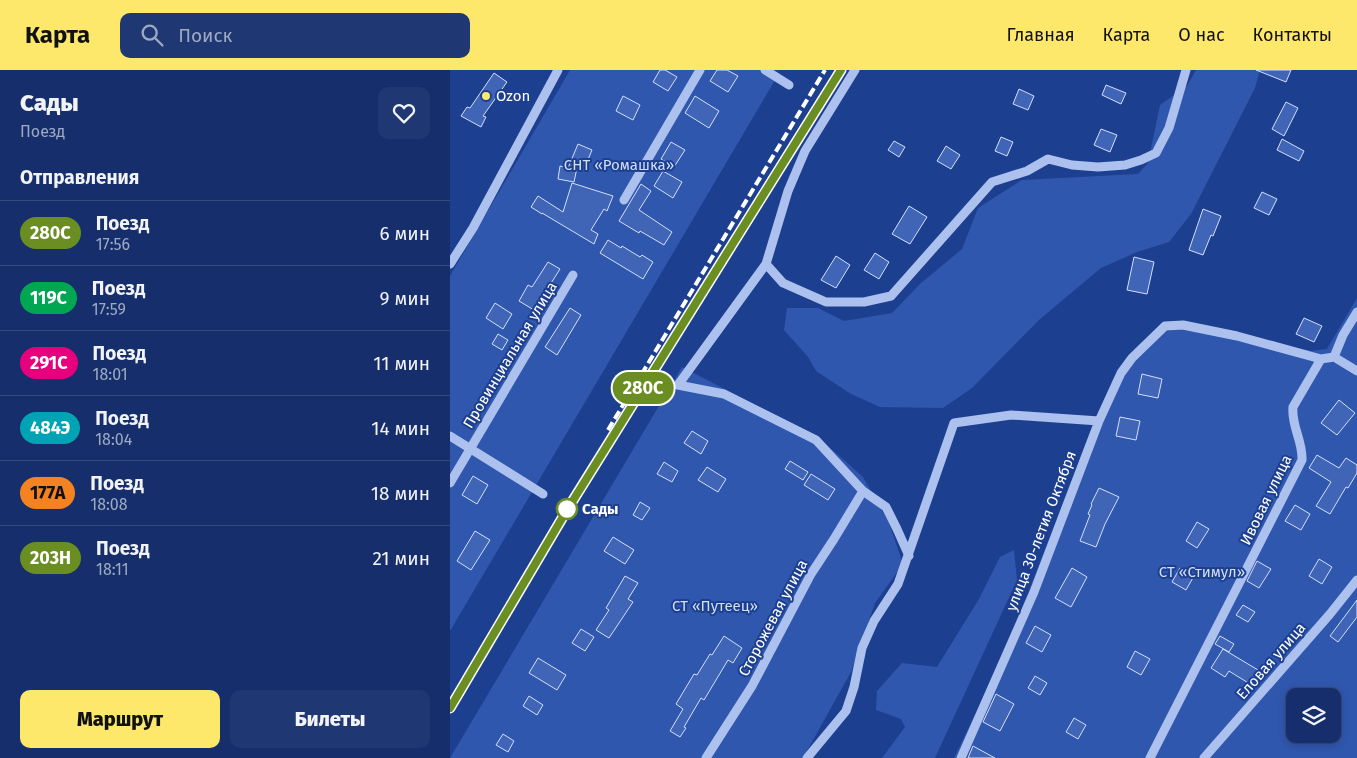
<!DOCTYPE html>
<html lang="ru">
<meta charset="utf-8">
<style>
body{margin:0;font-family:"Fira Sans",sans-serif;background:#1f3772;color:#f1f3f6;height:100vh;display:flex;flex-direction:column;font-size:19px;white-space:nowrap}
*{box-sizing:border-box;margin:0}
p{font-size:16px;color:#9ea9c2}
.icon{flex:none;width:28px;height:28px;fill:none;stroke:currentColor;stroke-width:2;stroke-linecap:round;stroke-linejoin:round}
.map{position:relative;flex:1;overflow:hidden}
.drawer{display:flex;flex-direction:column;background:#162f6c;width:450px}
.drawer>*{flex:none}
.badge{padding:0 10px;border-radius:16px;font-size:18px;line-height:32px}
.controls{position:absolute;left:836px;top:618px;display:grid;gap:10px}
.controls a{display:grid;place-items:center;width:55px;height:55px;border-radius:10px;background:#162f6c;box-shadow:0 2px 8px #0003,0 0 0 1px #354a7f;font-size:25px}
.map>.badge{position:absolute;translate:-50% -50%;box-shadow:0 0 0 2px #fff}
h2{padding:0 20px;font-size:19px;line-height:45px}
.round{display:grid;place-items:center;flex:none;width:52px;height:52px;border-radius:10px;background:#1f3772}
.overview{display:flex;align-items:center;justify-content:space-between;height:85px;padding:0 20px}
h1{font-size:24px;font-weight:800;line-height:38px}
.action{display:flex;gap:10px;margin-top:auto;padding:10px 20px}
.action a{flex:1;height:58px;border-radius:10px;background:#fde86b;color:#111;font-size:20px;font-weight:800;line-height:58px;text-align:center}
.action a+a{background:#1f3772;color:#f1f3f6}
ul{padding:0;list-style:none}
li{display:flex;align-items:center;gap:15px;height:65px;padding:0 20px;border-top:1px solid #354a7f}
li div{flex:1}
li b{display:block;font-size:19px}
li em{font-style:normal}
li .badge{min-width:55px;font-weight:700;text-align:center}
header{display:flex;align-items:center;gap:30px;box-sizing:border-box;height:70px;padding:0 25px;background:#fde86b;color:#111}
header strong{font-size:24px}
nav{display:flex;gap:28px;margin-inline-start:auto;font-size:18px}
.search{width:350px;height:45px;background:#1f3772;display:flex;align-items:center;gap:12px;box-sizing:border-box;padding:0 18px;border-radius:10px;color:#9ea9c2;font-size:19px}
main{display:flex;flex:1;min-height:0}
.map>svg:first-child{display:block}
.green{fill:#3057ae;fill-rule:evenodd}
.building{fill:#4165b6;stroke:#d2dffa}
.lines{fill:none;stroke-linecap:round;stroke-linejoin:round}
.minor{stroke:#adc1ee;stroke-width:9}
.rail{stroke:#fff;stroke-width:4;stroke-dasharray:9 4;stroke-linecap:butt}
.line-casing{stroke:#fff;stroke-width:11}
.line{stroke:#6b8e23;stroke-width:8}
.poi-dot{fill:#fde86b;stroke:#1d3f90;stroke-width:2}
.stop-dot{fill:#fff;stroke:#6b8e23;stroke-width:2.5}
.labels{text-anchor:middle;stroke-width:4;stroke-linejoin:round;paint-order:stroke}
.poi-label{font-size:15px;fill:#fff;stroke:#1d3f90;text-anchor:start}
.park-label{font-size:15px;fill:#d2dffa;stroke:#1d3f90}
.street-label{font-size:15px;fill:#fff;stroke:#1d3f90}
.stop-label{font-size:15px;font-weight:bold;fill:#fff;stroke:#1d3f90;text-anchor:start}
</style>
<header>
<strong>Карта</strong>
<div class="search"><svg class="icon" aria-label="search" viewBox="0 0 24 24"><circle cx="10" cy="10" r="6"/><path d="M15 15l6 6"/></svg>Поиск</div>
<nav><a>Главная</a><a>Карта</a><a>О нас</a><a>Контакты</a></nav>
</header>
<main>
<section class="drawer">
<div class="overview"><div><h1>Сады</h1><p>Поезд</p></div><a class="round"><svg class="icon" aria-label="heart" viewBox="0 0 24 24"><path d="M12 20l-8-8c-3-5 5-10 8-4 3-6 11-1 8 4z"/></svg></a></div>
<h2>Отправления</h2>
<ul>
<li><span class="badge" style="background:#6b8e23;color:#fff">280С</span><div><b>Поезд</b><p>17:56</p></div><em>6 мин</em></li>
<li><span class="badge" style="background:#00a651;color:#fff">119С</span><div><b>Поезд</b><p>17:59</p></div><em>9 мин</em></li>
<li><span class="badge" style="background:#e6007e;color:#fff">291С</span><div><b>Поезд</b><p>18:01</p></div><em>11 мин</em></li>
<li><span class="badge" style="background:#00a3b4;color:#fff">484Э</span><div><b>Поезд</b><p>18:04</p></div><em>14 мин</em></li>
<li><span class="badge" style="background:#f58220;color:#111">177А</span><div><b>Поезд</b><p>18:08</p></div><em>18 мин</em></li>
<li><span class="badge" style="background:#6b8e23;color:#fff">203Н</span><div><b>Поезд</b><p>18:11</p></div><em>21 мин</em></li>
</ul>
<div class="action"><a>Маршрут</a><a>Билеты</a></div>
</section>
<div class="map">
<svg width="907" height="688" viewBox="0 0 907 688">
<rect width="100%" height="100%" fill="#1d3f90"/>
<path class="green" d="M120 0H320L328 5 0 561V206Z
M746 0H810L805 18 741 144 719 172 687 182 651 198 590 249 522 318 493 338 430 337 401 324 366 301 358 287 334 260 337 238H368L394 251 442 243 470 214 512 179 528 138 572 110 688 104 698 93 710 35 737 16Z
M907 228V688H504L555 582 618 420 651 338 696 272 721 255 790 264 861 281 877 279ZM845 626H882V664H845Z
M232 297 368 367 413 407 439 453 453 494 425 533 401 602 353 688H0Z
M564 480 567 510 485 688H432L455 657 451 649 426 640 427 621 452 593 487 597 529 529 550 487Z"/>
<path class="building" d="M210 0H215L227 7 218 21 203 12Z
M267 0H277L288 6 278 22 260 11Z
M806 0H841L836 12Z
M44 3 57 12 33 46 36 47 31 57 11 46 17 37 20 38Z
M656 15 676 23 671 34 652 25Z
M569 19 584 26 578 40 563 34Z
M173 26 190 35 183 50 166 41Z
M245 26 269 41 259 58 235 43Z
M836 32 848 38 834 66 822 59Z
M651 59 667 65 660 82 644 75Z
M551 67 563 72 557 86 545 81Z
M832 69 854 81 849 91 827 80Z
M444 71 455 77 449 87 438 80Z
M221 72 235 80 224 97 211 89Z
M128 74 142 80 137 92 129 88 124 112 108 109 110 96 118 98Z
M496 76 510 85 501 99 487 91Z
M213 101 232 112 223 128 204 116Z
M122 113 163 126 157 141 154 139 141 160 148 164 144 174 92 143V144L81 137 88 126 113 142Z
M191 114 201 121 189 140 222 162 214 175 190 161 189 163 169 151Z
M812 122 827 129 819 145 804 138Z
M459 136 477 147 460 174 442 164Z
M753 139 771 146 763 166 761 165 753 185 739 180Z
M158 170 171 178 172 176 190 187 192 185 203 192 193 209 150 183Z
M425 183 439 192 429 209 414 200Z
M386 186 400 195 386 218 371 210Z
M684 187 704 192 697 224 677 220Z
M98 192 110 199 84 240 69 231 78 215 82 217Z
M45 233 62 244 53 259 36 248Z
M120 238 131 245 107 285 95 277Z
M854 248 872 256 864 272 846 264Z
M48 264 58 270 52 280 42 274Z
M692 304 712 309 708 328 688 324Z
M889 330 905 343 887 365 871 353Z
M670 347 690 351 686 370 666 366Z
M242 361 258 371 251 384 234 373Z
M867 385 889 398 896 388 907 395V403L898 418 896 417 880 444 866 436 881 412 859 398Z
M340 391 358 402 353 410 335 399Z
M214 392 228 401 222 412 207 404Z
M257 397 276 409 268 422 248 410Z
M361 404 385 419 378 430 354 415Z
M23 406 38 415 27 434 12 425Z
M649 418 669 427 655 454 646 477 630 471 640 445 638 444 642 435 641 434Z
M190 432 200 438 192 450 183 445Z
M845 435 860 444 851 460 835 451Z
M747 452 759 459 747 478 736 471Z
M25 461 40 470 21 500 7 491Z
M163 467 184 480 175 494 154 481Z
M869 489 882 497 872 514 859 506Z
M807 491 821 499 809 518 797 511Z
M622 498 637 507 621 537 605 528Z
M730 498 744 506 736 520 722 512Z
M175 506 188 513 178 529 183 532 159 568 146 560 159 540 156 538Z
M907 530V547L888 572 880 566Z
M793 535 805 542 798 552 786 545Z
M585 556 601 565 592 582 576 573Z
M131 559 144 567 135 581 122 573Z
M274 566 292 578 283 593 278 590 254 630 251 628 234 657 236 658 230 667 220 661 233 639 226 634 244 604 247 605 260 584 262 585Z
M770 566 784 574 779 582 765 574Z
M773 579 808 600 800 614 779 601 775 607 761 598Z
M685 581 700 589 691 605 677 597Z
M88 588 116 605 107 620 79 603Z
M585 606 597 613 590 625 578 618Z
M546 624 564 634 550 661 533 652Z
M79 626 93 635 87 645 73 636Z
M624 648 636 655 628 669 616 662Z
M53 664 64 671 58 682 46 675Z
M523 676 545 688H518Z"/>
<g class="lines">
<path class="minor" d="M315 0 339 15
M405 0 355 81 338 121 316 194 228 315 274 324 366 370 413 421 436 437 447 459 459 486
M174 130 250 0
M0 194 23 158 108 0
M316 194 333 213 376 232H414L441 226 542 112 577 101 598 89 622 95 648 97 675 95 691 90 706 83 719 58 736 0
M884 287 893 265 907 242
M0 366 93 424
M0 413 123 205
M256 688 302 616 361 504 384 469 413 421
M357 688 396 641 404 617 412 578 424 551 448 514 504 353 561 345 649 351
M511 688 584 522 649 351 671 303 682 288 715 256 733 255 787 266 871 289 884 287 907 301
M700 688 852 390C853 371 841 356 843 337L871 289
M754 688 880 544 907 510"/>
<path class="rail" d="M158 360 375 0
M0 638 117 439 391 0"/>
</g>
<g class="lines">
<defs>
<path id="line" d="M0 638 117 440 391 0"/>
</defs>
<use href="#line" class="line-casing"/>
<use href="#line" class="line"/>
</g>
<circle class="poi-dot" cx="36" cy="26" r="5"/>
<circle class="stop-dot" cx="117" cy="439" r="10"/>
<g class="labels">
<g class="poi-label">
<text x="46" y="31">Ozon</text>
</g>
<g class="park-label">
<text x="169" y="100">СНТ «Ромашка»</text>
<text x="752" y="507">СТ «Стимул»</text>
<text x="265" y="541">СТ «Путеец»</text>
</g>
<g class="street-label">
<text transform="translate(60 285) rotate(-59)" y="5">Провинциальная улица</text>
<text transform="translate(816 430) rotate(-64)" y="5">Ивовая улица</text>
<text transform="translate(591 461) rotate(-69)" y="5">улица 30-летия Октября</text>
<text transform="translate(323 548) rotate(-62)" y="5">Сторожевая улица</text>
<text transform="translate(821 591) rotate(-49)" y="5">Еловая улица</text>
</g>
<g class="stop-label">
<text x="132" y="444">Сады</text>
</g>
</g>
</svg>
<div class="controls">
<a><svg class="icon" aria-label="layers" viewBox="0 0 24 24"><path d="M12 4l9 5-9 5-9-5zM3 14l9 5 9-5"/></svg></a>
</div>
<b class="badge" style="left:193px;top:318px;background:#6b8e23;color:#fff">280С</b>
</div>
</main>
